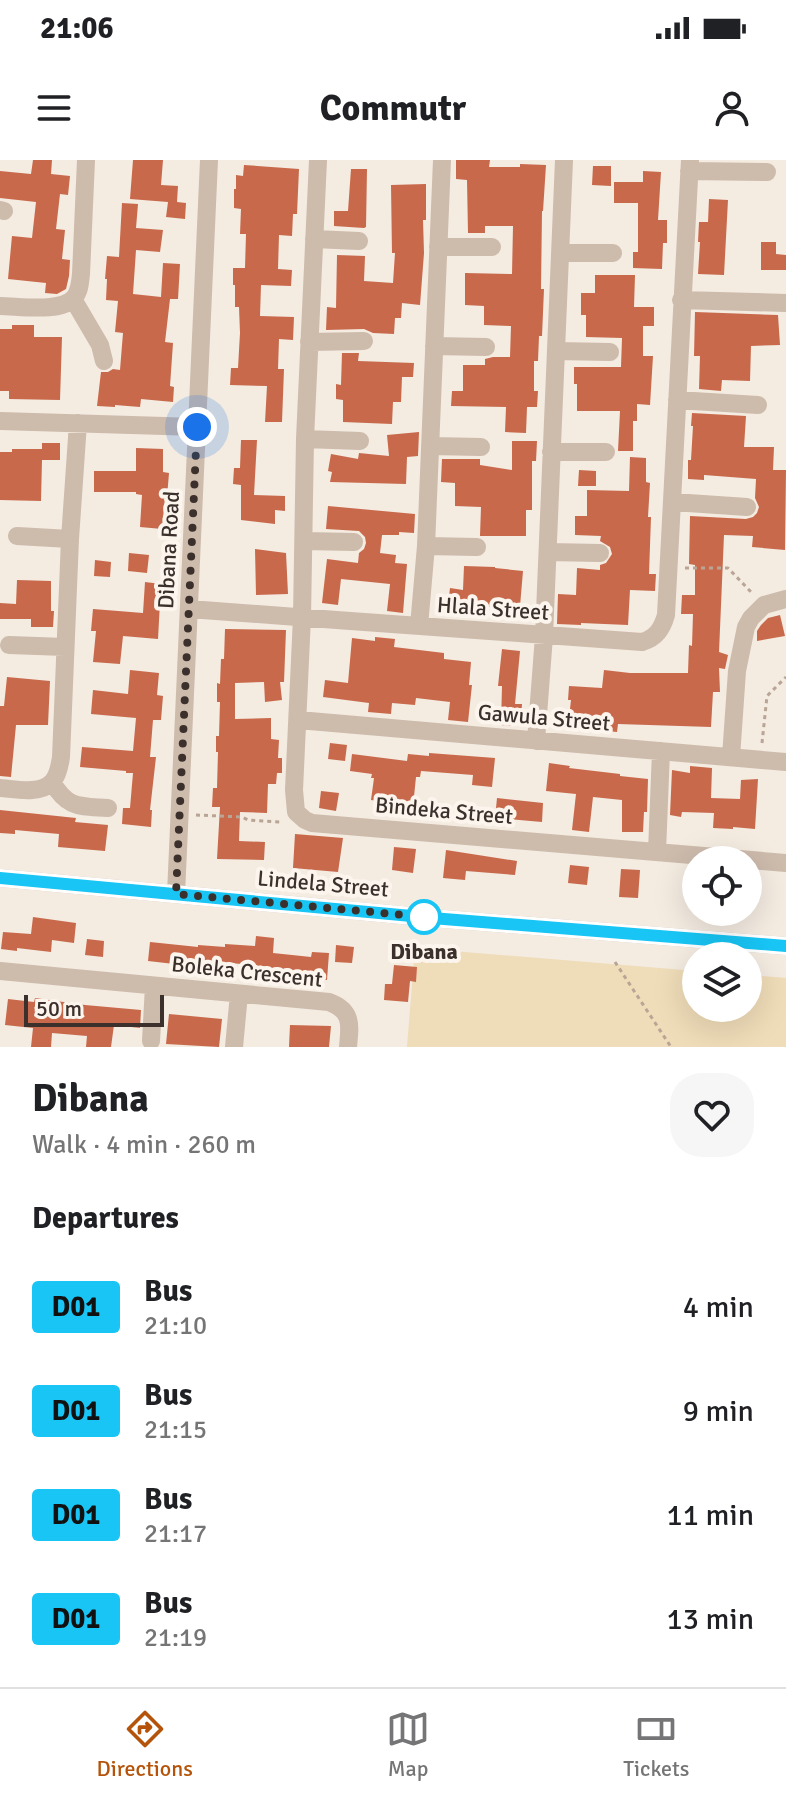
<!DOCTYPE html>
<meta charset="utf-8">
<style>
body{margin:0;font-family:Signika,sans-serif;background:#f6f6f6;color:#202124;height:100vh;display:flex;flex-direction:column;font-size:30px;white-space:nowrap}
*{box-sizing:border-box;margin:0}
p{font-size:26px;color:#757577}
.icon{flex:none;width:44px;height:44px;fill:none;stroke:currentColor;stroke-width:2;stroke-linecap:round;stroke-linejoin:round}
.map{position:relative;height:887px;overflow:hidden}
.drawer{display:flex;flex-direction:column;background:#fff;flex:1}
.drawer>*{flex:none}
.badge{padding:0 16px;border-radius:6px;font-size:28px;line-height:52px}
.tools{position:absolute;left:682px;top:686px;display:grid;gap:16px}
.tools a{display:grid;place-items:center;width:80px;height:80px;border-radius:50%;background:#fff;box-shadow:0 8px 32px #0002;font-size:40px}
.scale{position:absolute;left:24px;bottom:20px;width:140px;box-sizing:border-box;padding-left:8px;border:4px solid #3b302b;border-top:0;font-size:22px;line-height:28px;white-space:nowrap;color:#3b302b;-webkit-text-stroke:6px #fbf5ee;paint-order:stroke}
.you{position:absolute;width:40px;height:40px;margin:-20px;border:6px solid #fff;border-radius:50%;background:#1a73e8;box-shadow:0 0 0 12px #1a73e833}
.map>.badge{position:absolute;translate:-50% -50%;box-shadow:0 0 0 4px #fff}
h2{padding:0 32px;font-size:30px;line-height:72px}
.round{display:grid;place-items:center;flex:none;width:84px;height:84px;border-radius:32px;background:#f6f6f6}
.head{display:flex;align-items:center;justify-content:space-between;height:136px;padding:0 32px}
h1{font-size:38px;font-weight:800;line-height:60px}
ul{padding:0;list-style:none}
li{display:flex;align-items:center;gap:24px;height:104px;padding:0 32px}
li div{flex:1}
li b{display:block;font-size:30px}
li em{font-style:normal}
li .badge{min-width:88px;font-weight:700;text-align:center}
.status{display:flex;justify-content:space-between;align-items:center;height:56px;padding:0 40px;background:#fff;direction:ltr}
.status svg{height:22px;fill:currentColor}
header{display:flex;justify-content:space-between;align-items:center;height:104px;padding:0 32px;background:#fff;font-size:36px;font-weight:800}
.tabs{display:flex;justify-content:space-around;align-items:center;height:112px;border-top:2px solid #e0e0e0;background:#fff;font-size:22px;color:#757577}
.tabs a{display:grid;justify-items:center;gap:4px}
.tabs .on{color:#b45309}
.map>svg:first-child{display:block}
.sand{fill:#efdcb8}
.building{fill:#c8694b}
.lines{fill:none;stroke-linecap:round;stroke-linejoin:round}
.path{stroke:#b9a596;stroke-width:3;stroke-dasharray:4 4;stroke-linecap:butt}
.minor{stroke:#cdbbac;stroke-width:18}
.line-casing{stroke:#fff;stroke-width:18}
.line{stroke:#18c5f4;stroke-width:12}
.walk{stroke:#3b302b;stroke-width:8;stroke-dasharray:0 14.4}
.stop-dot{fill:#fff;stroke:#18c5f4;stroke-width:4}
.labels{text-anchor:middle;stroke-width:8;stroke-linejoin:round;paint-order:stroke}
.street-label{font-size:22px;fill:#3b302b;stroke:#fbf5ee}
.stop-label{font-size:22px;font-weight:bold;fill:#3b302b;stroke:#fbf5ee}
</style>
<div class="status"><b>21:06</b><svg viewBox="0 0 49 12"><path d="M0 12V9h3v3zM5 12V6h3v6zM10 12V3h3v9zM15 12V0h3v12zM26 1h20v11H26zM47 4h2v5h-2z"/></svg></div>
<header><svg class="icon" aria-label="menu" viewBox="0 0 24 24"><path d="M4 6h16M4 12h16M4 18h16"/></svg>Commutr<svg class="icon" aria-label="person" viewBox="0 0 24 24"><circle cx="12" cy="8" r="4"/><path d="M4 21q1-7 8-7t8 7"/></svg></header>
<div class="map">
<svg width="786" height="887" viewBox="0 0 786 887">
<rect width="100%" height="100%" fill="#f4ebe1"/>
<path class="sand" d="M415 788 696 811V848H748V815L786 818V887H407Z"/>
<path class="building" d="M33 0H52L51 14 70 16 68 35 60 34 56 69 65 70 62 99 70 100 69 116 66 129 57 134 45 133 46 123 8 119 12 76 32 78 36 42 0 38V11L31 14Z
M133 0H163L161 25 178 26 177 42 186 43 185 59 166 57 168 42 130 39Z
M456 0H490L489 7H520V4L546 5 543 51H542L541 129H544L542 176H539L538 201H534V231H538L537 247H527L526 273 505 272 506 247 451 246 452 231H463V205H485V199L493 197H510L511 166 484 165V146L465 145V113L512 114 513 66H485V73H468L467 20 456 19Z
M244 5 299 9 297 54H293L292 76 279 75 278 109 292 110 291 126 261 125 260 156 294 157 293 180 279 179 278 209H284L282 262H265L267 226 230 225 231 208H238L240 173 239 147H235V125H233V108H245L246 74H240L241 49 234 48V29H236V15L243 16Z
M593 6H611V26L592 25Z
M351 9H367L366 67 364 68 334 66V51H348Z
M643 11 661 12 658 60H667V83H663L662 109 633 108V92H638V43H614V22H643Z
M426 24V60H423L424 93 420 145 402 143 401 158H395L394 174 373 173 364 169 326 170 327 147 336 148 337 95 365 96 364 121 393 123 395 93H392L391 25Z
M709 39 728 40 724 115 698 114 700 82H698L699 62H708Z
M122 43 138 44 136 68 163 70 160 92 136 90 133 134 161 137 163 103 180 104 178 139H170L165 182 173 183 170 226 174 227 173 242 141 239 140 247 115 245V247L97 246 101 212H108L113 209 120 210 123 173 115 172 118 141 106 140 107 119H105L107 96 119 97Z
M761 82H776V94L786 95V110H761Z
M595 115H635L634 147H654V166H643V196H653L650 245 637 244V261H633V291H618L620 251H577V224H574V207H621L622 178 586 177V155H581V133H595Z
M695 152 778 155 780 185 751 186 750 221 722 220 721 231 699 229 700 196H694Z
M12 165H34V177H62L60 240 9 239V231H0V169H12Z
M342 193H359L358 201 414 203 413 217H402L401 242H393L392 264 343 262V240L336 239V224L341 225Z
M692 253 746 256 744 287H774L773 310H786L785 390 752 387 753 376 724 375 719 492 728 495 725 509 719 508 720 532H713L711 567 618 564 617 572 568 567 571 540H568L569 526 602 528 604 510 630 513H688L689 485 692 486 693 454H681L682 435H695V405L689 404 690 356 746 359 753 357 757 353 759 347 755 338 756 319 704 315V320L688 319V300H691L693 266H691Z
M419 272 418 296 407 297 406 324 330 322 332 312 328 311 331 294 358 299 359 293 389 296 387 275Z
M241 280H257L254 335 285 336V351L275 350V364L241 360V325L233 324 234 308H240Z
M512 281H537L536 301H532V350H526V376H480L481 347 455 346V323L441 322 442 299H480V305L512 310Z
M42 283H60V300H42L41 341 0 340V292H12V289H42Z
M136 288 163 289V312L169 313 167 337H165L162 369 140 367 142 335 136 334V332H94V311H136Z
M630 297 646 298V322L650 323 648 357H651L649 414H656L655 431 630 430 628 465 581 463V465L557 464 558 434 576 435 577 408 600 410V405L606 403 612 394 610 387 600 381 601 376 575 375V356H587V330L629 331Z
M579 310 596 311V326H578Z
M328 346 415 354 414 373 399 372V375H382L380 393 396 395 395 403 407 404 403 453 387 451 390 424 341 419 338 445 322 443 327 399 358 403 359 393 364 389 366 383 365 377 359 371 326 369Z
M255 389 286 393 288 434 256 435Z
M129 393 149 395 147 413 128 411Z
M95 400 111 402 110 417 94 416Z
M464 406 495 407V408L523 411 519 458 500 456 501 447H470V456L447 454 450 428 463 430Z
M17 420 51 421V451H54L53 467H31V459H0V443L16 444Z
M145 422 161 424 158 479 123 476 120 504 93 502 96 471H91L93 449 143 453Z
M780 455 785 476 757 481V471L761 465 768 458Z
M225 469 286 470 284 522H280L282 540 265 542 264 522 235 523V559L271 558V579L279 580 278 598H282V613H277L276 624H268L267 653 240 652 239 681 265 682 264 700 217 699 220 647H212L213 628H217L218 592H216V576H219L220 542H217V523L220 524 221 499H224Z
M375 477 395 479 394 487 444 493V499L471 502 469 525H472L468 562 448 560 450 542 416 538 415 545 392 543 391 554 368 552 369 543 323 537 325 520 348 523 352 478 375 481Z
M502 489 520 491 515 544H522L521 559H514L513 566 501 565 502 526H498Z
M130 510 159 513 157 535 163 536 161 560H153L150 597H156L150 650H152L151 667 122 664 123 648H130L133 613H126V611L80 607 82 587 133 591 136 558 91 554 93 530 128 534Z
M7 517 50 521 48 565H16L11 617 0 616V546H4Z
M330 583 347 585 345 601 328 599Z
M429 593 495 598 492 627 472 625 473 615 421 611 420 617H416L413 646 395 644 371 640 374 618H371L372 614 350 611 352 594 407 601 408 594 429 596Z
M549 603 570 606 569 608 620 614V616L648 619 647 652H644L643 672H622V640L593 637 589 672 572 670 576 634 546 631Z
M690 606 712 608 711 638 740 639 741 620 758 619 755 669 733 667V669L713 668 714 653 682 652 681 657 670 655 672 610 690 613Z
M321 631 339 633 336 651 319 648Z
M497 638 543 643 542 662 495 658Z
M0 650 76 658 75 662 108 665 105 691 58 687 59 674 15 670V674L0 673Z
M295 674 343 678 338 712 293 708Z
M394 687 416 689 413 713 392 710Z
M446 690 517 701 515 715 466 711 465 720 443 718Z
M570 705 589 707 587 725 568 723Z
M621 709 640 710 638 738 619 737Z
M33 757 76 763 74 783 52 780 51 792 17 788V791L1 789 3 772 31 774Z
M256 776 274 778 273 793 311 797 312 792 329 793 327 820 280 815V812L253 809V805L183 799V805L148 801 150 782 198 787V785L225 787V784L255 786Z
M87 779 104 781 103 797 85 795Z
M336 785 354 787 352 803 335 802Z
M394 805 417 807 416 822 410 821 408 842 384 840 385 824H392Z
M35 838 85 845 141 850 140 868 114 865 111 887H86L87 876 52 873 51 887H31L33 868 5 865 8 839 34 842Z
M169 854 222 859 219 887 166 884Z
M290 865 331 866 329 887H289Z"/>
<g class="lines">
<path class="path" d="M685 408H728L751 432
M762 583 767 536 786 517
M196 655 242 657 248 660 280 662
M615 802 671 887"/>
<path class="minor" d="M318 0 305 279 302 457 294 630 296 652 305 660 312 663 786 703
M689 11 767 12
M0 50 4 51
M314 79 359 81
M438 87H492
M560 93H613
M73 139 100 185 104 201
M681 140 786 143
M0 146C19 146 61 153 74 138 80 131 80 122 81 114L86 0
M309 182 364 181
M434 186 486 187
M556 191 610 192
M677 240 758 245
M0 261 197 267
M305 279 360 281
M430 286 481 287
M551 292H606
M673 342 747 347
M17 376 70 379
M304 381 354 382
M426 386 477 387
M548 392 600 393
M189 449C340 460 491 472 642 482 656 478 662 469 666 455L690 0
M419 466 426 386 442 0
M9 485 65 487
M298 560 786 602
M536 581 544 476 564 0
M731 597 737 511 746 467 751 458 764 445 786 439
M52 622C68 649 79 646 108 648
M0 628C15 629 40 635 52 622 58 616 60 604 61 597L70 379 78 263
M657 692 661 591
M0 718 444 759 786 786
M176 734 209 0
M0 811 329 842C353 851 350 865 348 887
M151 881 154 826
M234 887 239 834"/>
</g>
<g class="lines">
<defs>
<path id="line" d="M0 718 444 759 786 786"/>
</defs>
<use href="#line" class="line-casing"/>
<use href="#line" class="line"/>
<path class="walk" d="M197 267 176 734 426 757H424"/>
</g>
<circle class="stop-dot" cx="424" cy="757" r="16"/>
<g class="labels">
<g class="street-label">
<text transform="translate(168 390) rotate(-87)" y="8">Dibana Road</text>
<text transform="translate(493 448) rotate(4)" y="8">Hlala Street</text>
<text transform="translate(544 557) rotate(5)" y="8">Gawula Street</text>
<text transform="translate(444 650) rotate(5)" y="8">Bindeka Street</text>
<text transform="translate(323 723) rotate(5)" y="8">Lindela Street</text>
<text transform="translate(247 811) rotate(6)" y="8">Boleka Crescent</text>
</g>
<g class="stop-label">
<text x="424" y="799">Dibana</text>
</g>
</g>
</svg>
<div class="tools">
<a><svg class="icon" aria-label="locate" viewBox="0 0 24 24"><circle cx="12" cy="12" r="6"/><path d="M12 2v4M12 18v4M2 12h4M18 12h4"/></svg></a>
<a><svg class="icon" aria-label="layers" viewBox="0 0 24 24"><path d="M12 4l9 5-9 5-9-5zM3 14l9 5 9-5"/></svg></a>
</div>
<div class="scale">50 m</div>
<div class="you" style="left:197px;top:267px"></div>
</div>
<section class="drawer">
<div class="head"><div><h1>Dibana</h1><p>Walk · 4 min · 260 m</p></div><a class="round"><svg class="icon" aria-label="heart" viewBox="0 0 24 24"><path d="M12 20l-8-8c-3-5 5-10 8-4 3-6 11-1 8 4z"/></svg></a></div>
<h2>Departures</h2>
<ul>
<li><span class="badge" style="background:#18c5f4;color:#111">D01</span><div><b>Bus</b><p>21:10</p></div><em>4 min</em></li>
<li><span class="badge" style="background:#18c5f4;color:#111">D01</span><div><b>Bus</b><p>21:15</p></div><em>9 min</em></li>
<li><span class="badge" style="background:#18c5f4;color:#111">D01</span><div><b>Bus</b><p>21:17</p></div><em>11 min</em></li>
<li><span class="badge" style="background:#18c5f4;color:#111">D01</span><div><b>Bus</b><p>21:19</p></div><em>13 min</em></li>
</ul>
</section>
<nav class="tabs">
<a class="on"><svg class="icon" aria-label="directions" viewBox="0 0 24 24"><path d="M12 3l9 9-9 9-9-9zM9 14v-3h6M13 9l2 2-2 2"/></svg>Directions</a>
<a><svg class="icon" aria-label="map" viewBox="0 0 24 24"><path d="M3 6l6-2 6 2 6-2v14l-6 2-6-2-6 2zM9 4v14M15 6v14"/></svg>Map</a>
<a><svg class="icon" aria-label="tickets" viewBox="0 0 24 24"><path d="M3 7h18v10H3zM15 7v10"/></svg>Tickets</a>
</nav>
